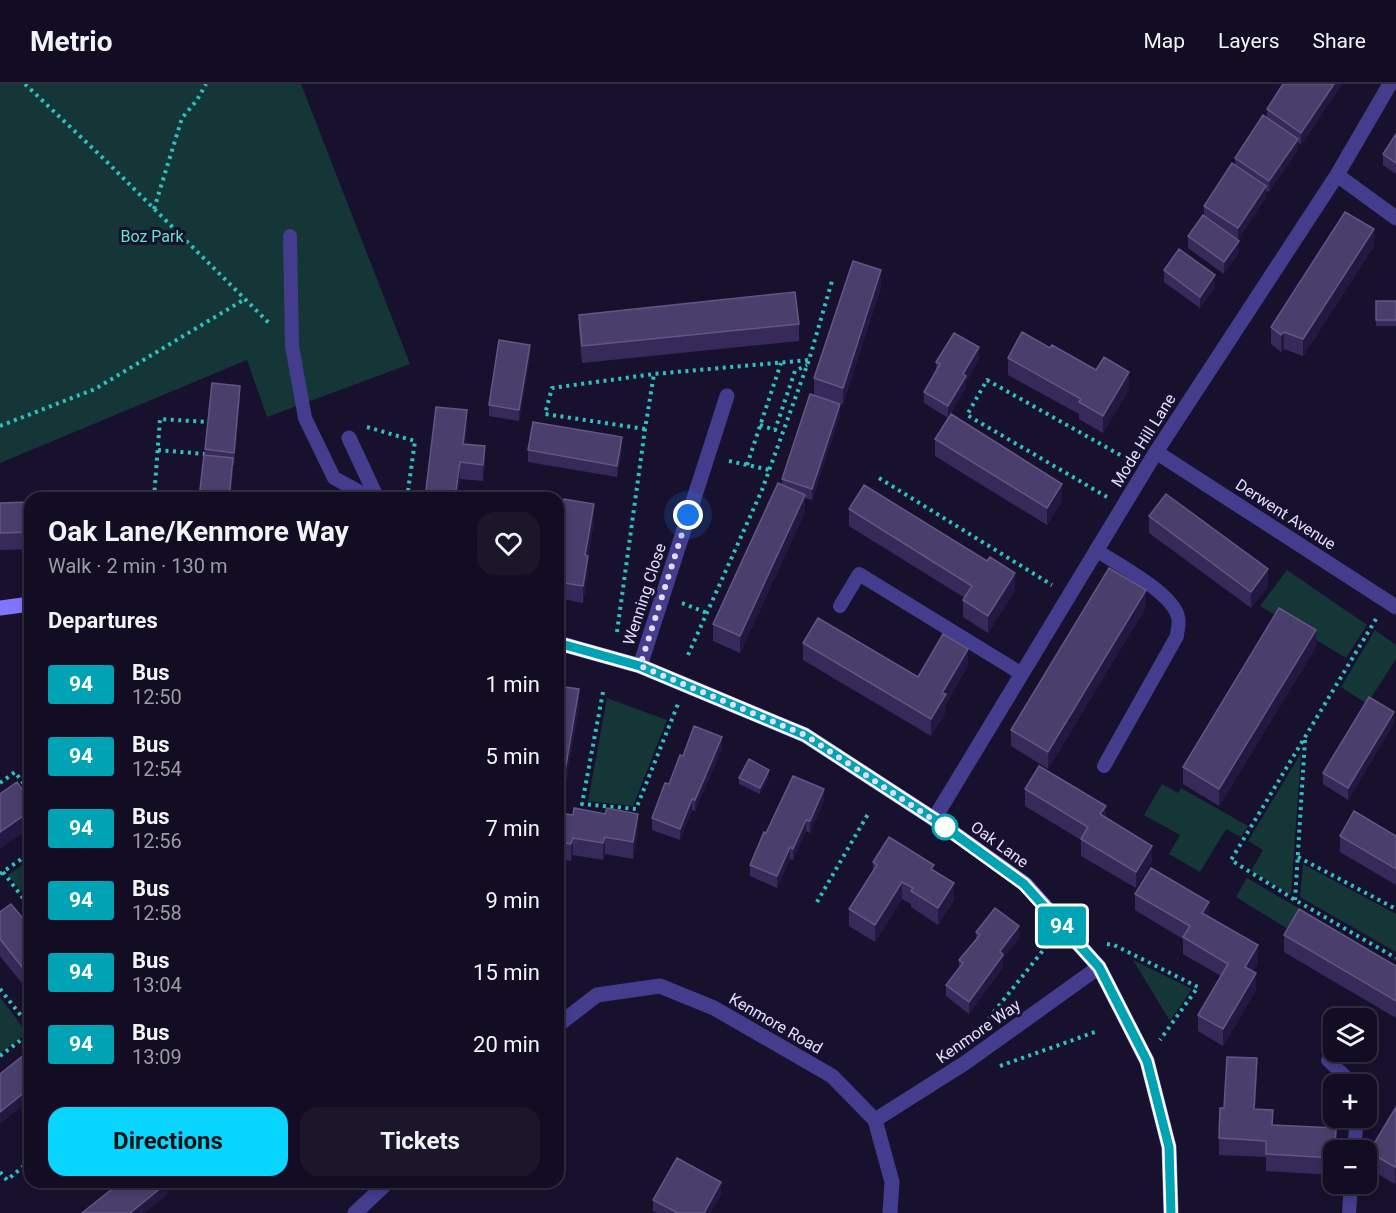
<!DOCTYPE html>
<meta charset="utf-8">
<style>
body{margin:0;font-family:Roboto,sans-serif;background:#1b162a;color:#f1f3f6;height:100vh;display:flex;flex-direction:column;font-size:22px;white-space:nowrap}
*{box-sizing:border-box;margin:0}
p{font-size:20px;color:#9c9ca5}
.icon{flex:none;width:33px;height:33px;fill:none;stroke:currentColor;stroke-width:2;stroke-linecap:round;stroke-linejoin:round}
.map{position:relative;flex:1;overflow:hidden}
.drawer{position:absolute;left:24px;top:408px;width:540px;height:696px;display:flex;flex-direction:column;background:#120d22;border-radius:18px;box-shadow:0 3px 9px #0003,0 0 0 2px #312d40}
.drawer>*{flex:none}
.badge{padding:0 12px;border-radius:4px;font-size:21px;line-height:39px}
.fabs{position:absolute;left:1323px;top:924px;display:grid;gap:12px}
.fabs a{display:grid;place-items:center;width:54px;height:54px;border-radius:12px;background:#120d22;box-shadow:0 3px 9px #0003,0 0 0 2px #312d40;font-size:30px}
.you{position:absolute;width:30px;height:30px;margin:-15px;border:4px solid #fff;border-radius:50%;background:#1a73e8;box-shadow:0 0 0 9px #1a73e833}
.map>.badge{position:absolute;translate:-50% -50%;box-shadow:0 0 0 3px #fff}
h2{padding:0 24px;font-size:22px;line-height:54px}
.round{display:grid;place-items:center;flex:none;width:63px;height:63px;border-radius:18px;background:#1b162a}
.summary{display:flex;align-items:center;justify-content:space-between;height:102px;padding:0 24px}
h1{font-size:28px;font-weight:700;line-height:45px}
.cta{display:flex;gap:12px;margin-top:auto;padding:12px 24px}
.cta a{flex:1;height:69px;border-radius:18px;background:#09d6ff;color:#111;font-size:24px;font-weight:700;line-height:69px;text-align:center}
.cta a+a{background:#1b162a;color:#f1f3f6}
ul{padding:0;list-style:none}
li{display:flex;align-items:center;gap:18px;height:72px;padding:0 24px}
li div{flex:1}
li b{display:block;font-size:22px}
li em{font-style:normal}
li .badge{min-width:66px;font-weight:700;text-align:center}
header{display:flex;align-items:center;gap:36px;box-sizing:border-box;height:84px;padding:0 30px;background:#120d22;border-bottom:2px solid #312d40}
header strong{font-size:28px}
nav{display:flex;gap:33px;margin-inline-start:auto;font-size:21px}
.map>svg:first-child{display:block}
.green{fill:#143637}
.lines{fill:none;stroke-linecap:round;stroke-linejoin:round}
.path{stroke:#2fc0c1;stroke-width:4;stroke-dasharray:3 4.5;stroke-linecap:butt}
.lane{stroke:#443c8c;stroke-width:14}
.street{stroke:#443c8c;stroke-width:15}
.secondary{stroke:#8174ff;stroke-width:15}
.wall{fill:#372a5a}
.shaded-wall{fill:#231841}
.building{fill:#493e6c;stroke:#625783;stroke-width:1.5}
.line-casing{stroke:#fff;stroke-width:14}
.line{stroke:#00a3b4;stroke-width:9}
.walk{stroke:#e3ddff;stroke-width:6;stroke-dasharray:0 10.8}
.stop-dot{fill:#fff;stroke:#00a3b4;stroke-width:3}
.labels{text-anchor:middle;stroke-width:6;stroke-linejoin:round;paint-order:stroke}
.park-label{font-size:16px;fill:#65e3cc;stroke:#18112d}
.street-label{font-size:16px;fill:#e3ddff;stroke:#18112d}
</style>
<header>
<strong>Metrio</strong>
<nav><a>Map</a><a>Layers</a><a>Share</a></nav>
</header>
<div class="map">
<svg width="1396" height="1129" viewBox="0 0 1396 1129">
<rect width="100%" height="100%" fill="#18112d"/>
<path class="green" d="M0 0H301L410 280 267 333 247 276 0 379Z
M1287 486 1367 541 1346 574 1260 522Z
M1375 546 1396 561V575L1367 620 1341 603Z
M607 614 667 636 633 722 588 717Z
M1301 669 1291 811 1251 787 1263 766 1248 757Z
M1162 700 1178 709 1181 704 1248 742 1241 753 1226 745 1200 788 1169 770 1180 751 1144 731Z
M30 776V818L8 791Z
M1303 780 1396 830V868L1300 813Z
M1247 794 1300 825 1288 845 1236 813Z
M1133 876 1192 905 1170 937Z
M0 913 27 949 0 970Z"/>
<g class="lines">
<path class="path" d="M25 0 105 76 271 241
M154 125 182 34 197 16 206 0
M760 341 775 346 795 287 807 281
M0 342 95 305 245 215
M367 343 415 357 407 414
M645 345 545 330 552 304 654 290 809 276
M158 366 205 370
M729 377 770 386
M747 381 781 279
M879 394 1052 501
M1107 413 967 331 987 296 1129 376
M154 414 160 335 207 338
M682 519 707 529
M1376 535 1231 776 1295 816 1396 874
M617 548 645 345 654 290
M688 571 762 406 809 276 832 197
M603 608 582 720 636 725 678 620
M0 699 15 688 30 708
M1298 773 1396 825
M3 788 30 823
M0 790 30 769
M1295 816 1305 656
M817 818 868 730
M1107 860 1114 861 1198 903 1160 956
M0 905 30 943
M989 934 1049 859
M0 972 30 949
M1000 982 1098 947
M0 1088 7 1096 30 1077"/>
<path class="lane" d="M290 152 292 262 305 334 334 394 371 414
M1096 466C1117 480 1173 509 1178 533 1180 539 1177 547 1177 552L1104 682
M840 522 859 490 1022 590
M1328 976 1353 1000
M1354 1066 1357 1034
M1349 1129 1351 1100"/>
<path class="street" d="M1337 91 1396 134
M349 354 377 414
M1156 368 1396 523
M640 582 727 312
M934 735 1156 368 1337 91 1390 0
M558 941 597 911 660 902 714 924 832 992 875 1036 892 1098 890 1129
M875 1036 965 979 1099 883
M355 1129 388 1098"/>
<path class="secondary" d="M0 524 30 520
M558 559 640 582 805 651 934 735 1025 800 1099 883 1147 977 1169 1063 1171 1129"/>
</g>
<path class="wall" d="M1342 0 1301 61 1298 58V66L1269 108 1266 107V113L1238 156 1223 146 1239 168 1224 190 1188 164V152L1204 132V122L1235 81V74L1267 34V25Z
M1396 50V90L1383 81V70Z
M1374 162 1303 272 1284 265 1281 268 1271 260V243Z
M1164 186 1215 203 1200 224 1164 198Z
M881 203 843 320 814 311V294Z
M1376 217H1396V242H1376Z
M579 231 799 240V257L582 279 579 247Z
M1050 264 1129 305 1103 349 1079 335V330L1008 291V274Z
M530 273 519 337 489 332V321Z
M979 275 966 298V303L948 334 924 319V308L936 286V278Z
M240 313 234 381H233L231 414H199L205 365Z
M840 331 812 416 805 414V428L740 569 713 557V540L782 400V395Z
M467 343 465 360 485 379 483 397 460 395 457 414H425Z
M935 355 1062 416 1047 441 935 372Z
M622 365 617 393 528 378V366Z
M30 418V465L0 466V419Z
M849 425 1015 506 988 549 963 533V516L965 514 849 442Z
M1149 432 1268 502 1251 524 1149 449Z
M594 437 588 472V488L583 519 558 514V448Z
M1146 523 1048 685 1011 662V646Z
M803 559 918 593 968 581 946 620V627L931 652 803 576Z
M1316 563 1219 722 1183 700V683Z
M558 602 579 622 565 704V715L562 730 638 746 633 775 605 770 603 776 573 771 571 777 558 775Z
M1394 639 1348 716 1323 700V689Z
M722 664 695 727 692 726 680 756 652 746V734L683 672Z
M769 692 760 710 739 700V694Z
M1025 705 1106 734 1152 778 1136 804 1081 772V756L1025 722Z
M824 717 810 749 806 747 793 776 790 775 777 804 750 792V781Z
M1340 752H1396V801L1340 768Z
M873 778 934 786 954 816 938 841 911 823V820L902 815 875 858 849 842V825L873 788Z
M1135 810 1209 832 1258 878 1253 887 1256 906 1223 962 1198 947V931L1221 892 1183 870V855L1135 826Z
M0 828 30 843V909L0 872Z
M976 848 1019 854 1003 874V883L969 930 946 912V901L959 884V876L976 855Z
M1284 851 1396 882V934L1284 868Z
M1257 991 1255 1025 1273 1041 1336 1044V1066H1334V1091L1266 1087V1073L1219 1071V1054L1224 1024Z
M1396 1023V1098L1395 1100 1369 1085V1068Z
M721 1110 710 1129H657L653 1127V1116Z"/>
<path class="shaded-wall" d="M1334 0H1342L1301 61V49Z
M1298 55V66L1269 108V97Z
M1266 102V113L1238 156V144Z
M1374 145V162L1303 272V255Z
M1239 157V168L1224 190V178Z
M881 186V203L843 320V304Z
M1215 191V203L1200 224V213Z
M1284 248V265L1281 268V251Z
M530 261V273L519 337V326Z
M979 263V275L966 298V303L948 334V322L963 290Z
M1129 288V305L1103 349V332Z
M240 302V313L234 381V369Z
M840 320V331L812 416V405Z
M467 326V343L463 377V360Z
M622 353V365L617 393V382Z
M485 362V379L483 397V381Z
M233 374V391L231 414H229Z
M460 378V395L457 414H455Z
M1062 400V416L1047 441V424Z
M805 411V428L740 569V552Z
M594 420V437L585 488V471Z
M588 472V488L583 519V502Z
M1268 485V502L1251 524V508Z
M1015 489V506L988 549V532Z
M1146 506V523L1048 685V668Z
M1316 546V563L1219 722V705Z
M968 565V581L946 620V627L931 652V635L942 609Z
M579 605V622L565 704V715L559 746V729L565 699V687Z
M1394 628V639L1348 716V704Z
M722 653V664L695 727V716Z
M769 686V692L760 710V704Z
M824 705V717L810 749V737Z
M692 715V726L680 756V745Z
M1106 722V739L1100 730Z
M30 727V744L0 765V748Z
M638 730V746L633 775V758Z
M806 736V747L793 776V765Z
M605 753V770L603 776V759Z
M573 754V771L571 777V760Z
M1152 762V778L1136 804V788Z
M790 763V775L777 804V792Z
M902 798V815L875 858V841Z
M954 799V816L938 841V824Z
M1209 818V835L1202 829Z
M1019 842V854L1003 874V883L969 930V918L1000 867Z
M1258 861V878L1245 900V883Z
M1256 889V906L1223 962V945Z
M1257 974V991L1254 1042V1025Z
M30 1004V1016L0 1040V1028Z
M1396 1082V1098L1395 1100V1083Z
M721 1098V1110L710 1129H704Z
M167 1099V1111L144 1129H130Z"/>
<path class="building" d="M1283 0H1334L1301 49 1267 25Z
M1263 31 1298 55 1269 97 1235 74Z
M1396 50V79L1383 70Z
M1232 79 1266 102 1238 144 1204 122Z
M1345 128 1374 145 1303 255 1284 248 1281 251 1271 243Z
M1203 131 1239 157 1224 178 1188 152Z
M1179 165 1215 191 1200 213 1164 186Z
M853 177 881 186 843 304 814 294Z
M795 208 799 240 582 262 579 231Z
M1376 217H1396V236H1376Z
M1022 248 1050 264 1052 261 1096 286 1104 273 1129 288 1103 332 1079 318 1081 315 1008 274Z
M954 249 979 263 963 290 966 292 948 322 924 308 940 280 936 278Z
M499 256 530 261 519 326 489 321Z
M212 299 240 302 234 369 205 365Z
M810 310 840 320 812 405 782 395Z
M436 323 467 326 463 360 485 362 483 381 460 378 455 414H425Z
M951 330 1062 400 1047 424 935 355Z
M533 338 622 353 617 382 528 366Z
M204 371 233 374 229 414H199Z
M778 399 805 411 740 552 713 540Z
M864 401 987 477 990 473 1015 489 988 532 963 516 972 502 849 425Z
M1166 410 1268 485 1251 508 1149 432Z
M130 411V414H65V413Z
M564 415 594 420 585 471 588 472 583 502 558 498V448Z
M30 418V448L0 449V419Z
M1109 484 1146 506 1048 668 1011 646Z
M1279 524 1316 546 1219 705 1183 683Z
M818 534 918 593 943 550 968 565 942 609 946 610 931 635 803 559Z
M558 602 579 605 565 687 558 686Z
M1369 613 1394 628 1348 704 1323 689Z
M694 642 722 653 695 716 692 715 680 745 652 734 665 699 669 700 680 671 683 672Z
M749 675 769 686 760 704 739 694Z
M1039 682 1106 722 1100 730 1152 762 1136 788 1081 755 1088 743 1025 705Z
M793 692 824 705 810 737 806 736 793 765 790 763 777 792 750 781 764 748 766 749Z
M558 697 565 699 559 729 573 731 574 724 605 730 607 724 638 730 633 758 605 753 603 759 573 754 571 760 558 758Z
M17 698 30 717V727L0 748V710Z
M1354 727 1396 752V785L1340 752Z
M889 753 934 781 931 785 954 799 938 824 911 807 913 804 902 798 875 841 849 825 877 781 873 778Z
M1151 784 1209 818 1202 829 1258 861 1245 883 1256 889 1223 945 1198 931 1228 880 1183 853 1190 842 1135 810Z
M11 820 30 843V893L0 855V828Z
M995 824 1019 842 1000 867 1003 871 969 918 946 901 963 879 959 876 980 851 976 848Z
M1299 825 1396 882V917L1284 851Z
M30 966V1004L0 1028V990Z
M1227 973 1257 974 1254 1025 1273 1026 1272 1041 1336 1044 1335 1066H1334V1074L1266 1070V1057L1219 1054 1220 1024H1224Z
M1396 1023V1082L1395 1083 1369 1068Z
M677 1074 721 1098 704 1129H678L653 1116Z
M121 1098H166L167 1099 130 1129H82Z"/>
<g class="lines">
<defs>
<path id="line" d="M558 559 640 582 805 651 934 735 1024 800 1099 883 1147 977 1169 1063 1171 1129"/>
</defs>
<use href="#line" class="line-casing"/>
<use href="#line" class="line"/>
<path class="walk" d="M688 431 640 582 805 651 952 748 945 743"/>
</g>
<circle class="stop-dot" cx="945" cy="743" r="12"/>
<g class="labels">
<g class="park-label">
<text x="152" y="158">Boz Park</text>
</g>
<g class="street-label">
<text transform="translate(1143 356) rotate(-58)" y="6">Mode Hill Lane</text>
<text transform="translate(1286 430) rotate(33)" y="6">Derwent Avenue</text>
<text transform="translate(644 510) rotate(-72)" y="6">Wenning Close</text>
<text transform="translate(1000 760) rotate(36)" y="6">Oak Lane</text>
<text transform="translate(776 939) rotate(30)" y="6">Kenmore Road</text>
<text transform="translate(978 947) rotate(-35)" y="6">Kenmore Way</text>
</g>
</g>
</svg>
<div class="fabs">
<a><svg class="icon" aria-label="layers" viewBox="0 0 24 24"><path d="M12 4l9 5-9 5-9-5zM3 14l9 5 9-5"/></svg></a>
<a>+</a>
<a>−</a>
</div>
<div class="you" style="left:688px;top:431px"></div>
<b class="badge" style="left:1062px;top:842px;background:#00a3b4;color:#fff">94</b>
<section class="drawer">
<div class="summary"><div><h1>Oak Lane/Kenmore Way</h1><p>Walk · 2 min · 130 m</p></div><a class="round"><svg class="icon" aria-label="heart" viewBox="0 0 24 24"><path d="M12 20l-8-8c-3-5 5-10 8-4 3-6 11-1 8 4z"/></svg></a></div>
<h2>Departures</h2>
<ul>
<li><span class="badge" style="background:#00a3b4;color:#fff">94</span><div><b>Bus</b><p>12:50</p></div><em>1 min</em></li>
<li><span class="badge" style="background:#00a3b4;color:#fff">94</span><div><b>Bus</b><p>12:54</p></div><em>5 min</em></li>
<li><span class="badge" style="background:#00a3b4;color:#fff">94</span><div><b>Bus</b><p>12:56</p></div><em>7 min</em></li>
<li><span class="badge" style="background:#00a3b4;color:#fff">94</span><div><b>Bus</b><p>12:58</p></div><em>9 min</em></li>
<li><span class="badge" style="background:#00a3b4;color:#fff">94</span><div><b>Bus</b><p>13:04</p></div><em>15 min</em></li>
<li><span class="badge" style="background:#00a3b4;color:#fff">94</span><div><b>Bus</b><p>13:09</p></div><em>20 min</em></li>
</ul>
<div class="cta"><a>Directions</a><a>Tickets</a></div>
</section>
</div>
